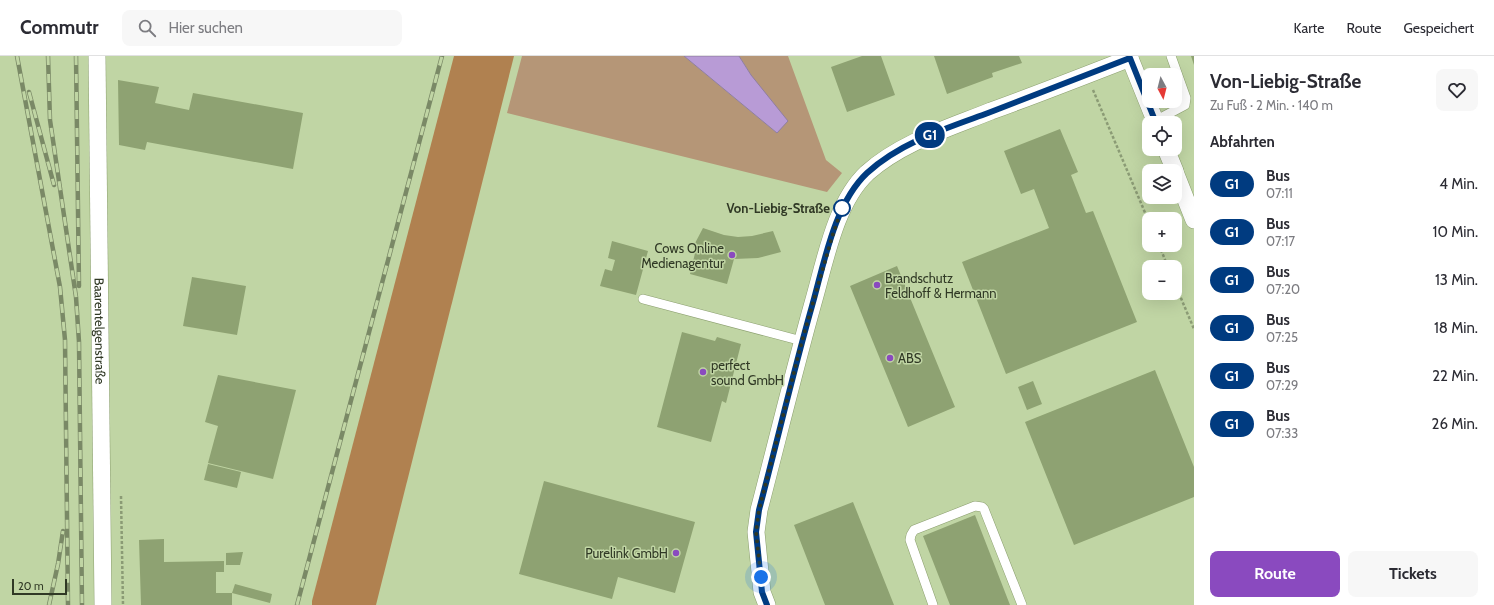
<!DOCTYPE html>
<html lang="de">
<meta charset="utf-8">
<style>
body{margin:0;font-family:Cabin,sans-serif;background:#f7f7f7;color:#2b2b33;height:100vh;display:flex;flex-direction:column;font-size:15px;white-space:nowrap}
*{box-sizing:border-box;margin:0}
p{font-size:13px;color:#7c7c81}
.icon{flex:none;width:22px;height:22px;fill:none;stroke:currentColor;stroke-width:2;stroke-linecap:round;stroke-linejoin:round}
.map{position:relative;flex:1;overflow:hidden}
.side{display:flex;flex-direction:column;background:#fff;width:300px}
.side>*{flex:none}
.badge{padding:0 8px;border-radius:13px;font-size:14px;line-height:26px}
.needle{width:26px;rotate:173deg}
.buttons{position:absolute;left:1142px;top:12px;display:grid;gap:8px}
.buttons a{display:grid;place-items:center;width:40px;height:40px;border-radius:8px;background:#fff;box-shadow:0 4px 16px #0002;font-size:20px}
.scale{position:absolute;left:12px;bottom:10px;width:55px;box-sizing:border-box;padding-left:4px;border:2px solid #303925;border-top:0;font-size:11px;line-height:14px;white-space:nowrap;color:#303925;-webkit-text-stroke:3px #c0d5a4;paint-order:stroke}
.you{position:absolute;width:20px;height:20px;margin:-10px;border:3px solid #fff;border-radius:50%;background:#1a73e8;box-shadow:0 0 0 6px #1a73e833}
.map>.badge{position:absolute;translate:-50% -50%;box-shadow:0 0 0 2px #fff}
h2{padding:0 16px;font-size:15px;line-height:36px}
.round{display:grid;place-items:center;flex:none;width:42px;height:42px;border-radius:8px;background:#f7f7f7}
.headline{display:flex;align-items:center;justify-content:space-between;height:68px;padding:0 16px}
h1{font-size:19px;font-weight:800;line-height:30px}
.button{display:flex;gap:8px;margin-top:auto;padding:8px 16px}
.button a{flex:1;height:46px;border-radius:8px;background:#8a4abf;color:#fff;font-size:16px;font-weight:800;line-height:46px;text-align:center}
.button a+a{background:#f7f7f7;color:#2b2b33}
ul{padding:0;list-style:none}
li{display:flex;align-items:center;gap:12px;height:48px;padding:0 16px}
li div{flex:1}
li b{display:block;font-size:15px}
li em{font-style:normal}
li .badge{min-width:44px;font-weight:700;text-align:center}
header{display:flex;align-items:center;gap:24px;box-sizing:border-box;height:56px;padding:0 20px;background:#fff;border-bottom:1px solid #e1e1e2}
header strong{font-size:19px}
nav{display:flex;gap:22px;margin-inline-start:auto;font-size:14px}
.search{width:280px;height:36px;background:#f7f7f7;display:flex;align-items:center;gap:10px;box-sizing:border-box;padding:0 14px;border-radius:8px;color:#7c7c81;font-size:15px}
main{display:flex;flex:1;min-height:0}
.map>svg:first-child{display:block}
.green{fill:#b59677}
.forest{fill:#b08150}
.water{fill:#b89bd6;stroke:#8f7ea1}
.building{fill:#8ea272}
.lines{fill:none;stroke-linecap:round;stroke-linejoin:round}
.lane-casing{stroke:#8b9f6f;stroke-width:10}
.street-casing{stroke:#8b9f6f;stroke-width:18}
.path{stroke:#8b9b75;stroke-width:2.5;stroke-dasharray:3 2;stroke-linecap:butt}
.lane{stroke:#fff;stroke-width:9}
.street{stroke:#fff;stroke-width:17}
.rail-casing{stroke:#7a8966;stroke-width:4.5}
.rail{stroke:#c0d5a4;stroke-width:3;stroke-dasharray:9;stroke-linecap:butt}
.line-casing{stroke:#fff;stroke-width:9}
.line{stroke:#003b80;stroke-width:6}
.walk{stroke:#303925;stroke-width:4;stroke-dasharray:0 7.2}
.stop-dot{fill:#fff;stroke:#003b80;stroke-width:2}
.poi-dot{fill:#8a4abf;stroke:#c0d5a4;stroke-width:1.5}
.labels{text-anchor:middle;stroke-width:3;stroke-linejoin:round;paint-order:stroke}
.stop-label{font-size:13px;font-weight:bold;fill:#303925;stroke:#c0d5a4;text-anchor:end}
.poi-label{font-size:13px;fill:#303925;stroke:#c0d5a4;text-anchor:start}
.street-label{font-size:13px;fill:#303925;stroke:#c0d5a4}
</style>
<header>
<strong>Commutr</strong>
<div class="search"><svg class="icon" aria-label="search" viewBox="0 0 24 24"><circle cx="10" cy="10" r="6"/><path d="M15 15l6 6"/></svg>Hier suchen</div>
<nav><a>Karte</a><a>Route</a><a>Gespeichert</a></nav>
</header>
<main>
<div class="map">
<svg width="1194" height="549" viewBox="0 0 1194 549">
<rect width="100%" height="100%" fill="#c0d5a4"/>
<path class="green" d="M522 0H684L777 77 751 19 739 0H788L826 104 842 117 827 136 507 57Z"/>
<path class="forest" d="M454 0H514L376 549H312V545Z"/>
<path class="water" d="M684 0H739L751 19 788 65 777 77Z"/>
<path class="building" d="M862 0H881L895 39 847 56 831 11Z
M934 0H1019L1022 7 992 17 993 21 947 38Z
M1191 0H1194V9Z
M118 24 159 31 155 47 189 54 193 37 303 57 293 113 147 86 145 94 119 89Z
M1060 73 1078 116 1071 119 1086 157 1093 155 1137 266 1006 318 962 206 1049 172 1034 133 1021 138 1004 95Z
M703 172 724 179 738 181 752 180 773 175 781 196 758 202 734 203 727 228 690 218 696 193 693 191Z
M612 185 648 195 636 239 600 230 605 213 612 215 615 204 608 202Z
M897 210 955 351 908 371 850 230Z
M192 221 246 230 237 279 183 270Z
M682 276 715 285 717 281 741 288 726 347 722 345 711 386 657 371Z
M1155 314 1194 411V441L1074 489 1025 366Z
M218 319 296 334 273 423 208 407 218 370 205 366Z
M1033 325 1042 348 1027 354 1018 331Z
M208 408 241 416 237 432 204 424Z
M544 425 695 466 675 537 618 521 612 543 519 518Z
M853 446 894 549H825L794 469Z
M975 459 1010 549H950L923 480Z
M164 483V506L224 505V516H216V537H232L235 528 272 538 270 547 232 537V549H141L139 484Z
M243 496 240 509H226V497Z"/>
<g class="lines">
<defs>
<path id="lane" d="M1155 65 1185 49 1186 42 1171 0
M643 243 802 285
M933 549 910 484 911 479 914 474 975 450 982 451 984 453 1022 549"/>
<g id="street">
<path id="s1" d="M97 0 103 549"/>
<path d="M1129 0 1156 67"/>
<path d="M1166 93 1175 115"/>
<path d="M1175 116 1194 164"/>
<path d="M767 549 762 536 756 476 759 454C777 385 794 315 813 247 825 206 835 147 867 117 902 86 949 72 991 55 1038 38 1084 20 1130 2"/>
</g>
</defs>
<use href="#lane" class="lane-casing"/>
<use href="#street" class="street-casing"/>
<path class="path" d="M1093 34 1149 166
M1159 189 1168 211
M1175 228 1194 273
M121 440 123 549"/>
<use href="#lane" class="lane"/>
<use href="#street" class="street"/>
<defs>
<path id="rail" d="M17 0 60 231 65 284 68 549
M48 0 50 64 76 241 79 286 82 549
M76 0 79 230
M29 36 54 129
M49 549 58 508 63 475
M297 549 442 0"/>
</defs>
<use href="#rail" class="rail-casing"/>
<use href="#rail" class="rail"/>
</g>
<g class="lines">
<defs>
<path id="line" d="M767 549 762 536 756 476 759 454C777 386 793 317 812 250 824 208 834 148 867 117 901 86 947 72 988 57 1036 38 1083 20 1130 2L1156 67"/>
</defs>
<use href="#line" class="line-casing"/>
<use href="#line" class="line"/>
<path class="walk" d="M761 521 756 476 759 454 802 285 832 181 842 152"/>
</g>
<circle class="stop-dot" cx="842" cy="152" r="8"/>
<g class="poi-dot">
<circle cx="732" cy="199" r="4"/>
<circle cx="877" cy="229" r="4"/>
<circle cx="890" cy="302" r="4"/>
<circle cx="703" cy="316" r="4"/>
<circle cx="676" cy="497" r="4"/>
</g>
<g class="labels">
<g class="stop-label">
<text x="830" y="157">Von-Liebig-Straße</text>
</g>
<g class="poi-label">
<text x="724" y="197" text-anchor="end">Cows Online<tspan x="724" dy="15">Medienagentur</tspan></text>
<text x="885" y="227">Brandschutz<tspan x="885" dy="15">Feldhoff &amp; Hermann</tspan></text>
<text x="898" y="307">ABS</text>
<text x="711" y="314">perfect<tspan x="711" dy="15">sound GmbH</tspan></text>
<text x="668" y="502" text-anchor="end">Purelink GmbH</text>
</g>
<g class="street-label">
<text dy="5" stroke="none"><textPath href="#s1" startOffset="275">Baarentelgenstraße</textPath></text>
</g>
</g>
</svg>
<div class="buttons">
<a><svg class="needle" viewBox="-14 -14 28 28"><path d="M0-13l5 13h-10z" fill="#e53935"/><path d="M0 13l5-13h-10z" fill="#7c7c81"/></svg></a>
<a><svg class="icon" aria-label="locate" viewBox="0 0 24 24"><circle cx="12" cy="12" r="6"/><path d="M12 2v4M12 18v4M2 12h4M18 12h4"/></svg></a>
<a><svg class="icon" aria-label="layers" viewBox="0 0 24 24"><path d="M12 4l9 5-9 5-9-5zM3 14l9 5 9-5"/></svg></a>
<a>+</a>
<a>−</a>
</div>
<div class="scale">20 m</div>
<div class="you" style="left:761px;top:521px"></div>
<b class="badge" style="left:930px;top:79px;background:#003b80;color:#fff">G1</b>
</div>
<section class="side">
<div class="headline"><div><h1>Von-Liebig-Straße</h1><p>Zu Fuß · 2 Min. · 140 m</p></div><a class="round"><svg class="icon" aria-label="heart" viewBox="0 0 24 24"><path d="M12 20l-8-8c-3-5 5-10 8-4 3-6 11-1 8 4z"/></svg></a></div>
<h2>Abfahrten</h2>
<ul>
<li><span class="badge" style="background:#003b80;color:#fff">G1</span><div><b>Bus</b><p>07:11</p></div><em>4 Min.</em></li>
<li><span class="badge" style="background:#003b80;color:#fff">G1</span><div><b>Bus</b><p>07:17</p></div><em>10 Min.</em></li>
<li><span class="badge" style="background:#003b80;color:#fff">G1</span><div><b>Bus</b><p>07:20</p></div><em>13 Min.</em></li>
<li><span class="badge" style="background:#003b80;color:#fff">G1</span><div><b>Bus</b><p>07:25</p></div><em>18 Min.</em></li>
<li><span class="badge" style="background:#003b80;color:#fff">G1</span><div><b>Bus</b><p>07:29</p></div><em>22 Min.</em></li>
<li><span class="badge" style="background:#003b80;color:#fff">G1</span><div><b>Bus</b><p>07:33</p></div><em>26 Min.</em></li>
</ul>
<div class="button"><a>Route</a><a>Tickets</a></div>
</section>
</main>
